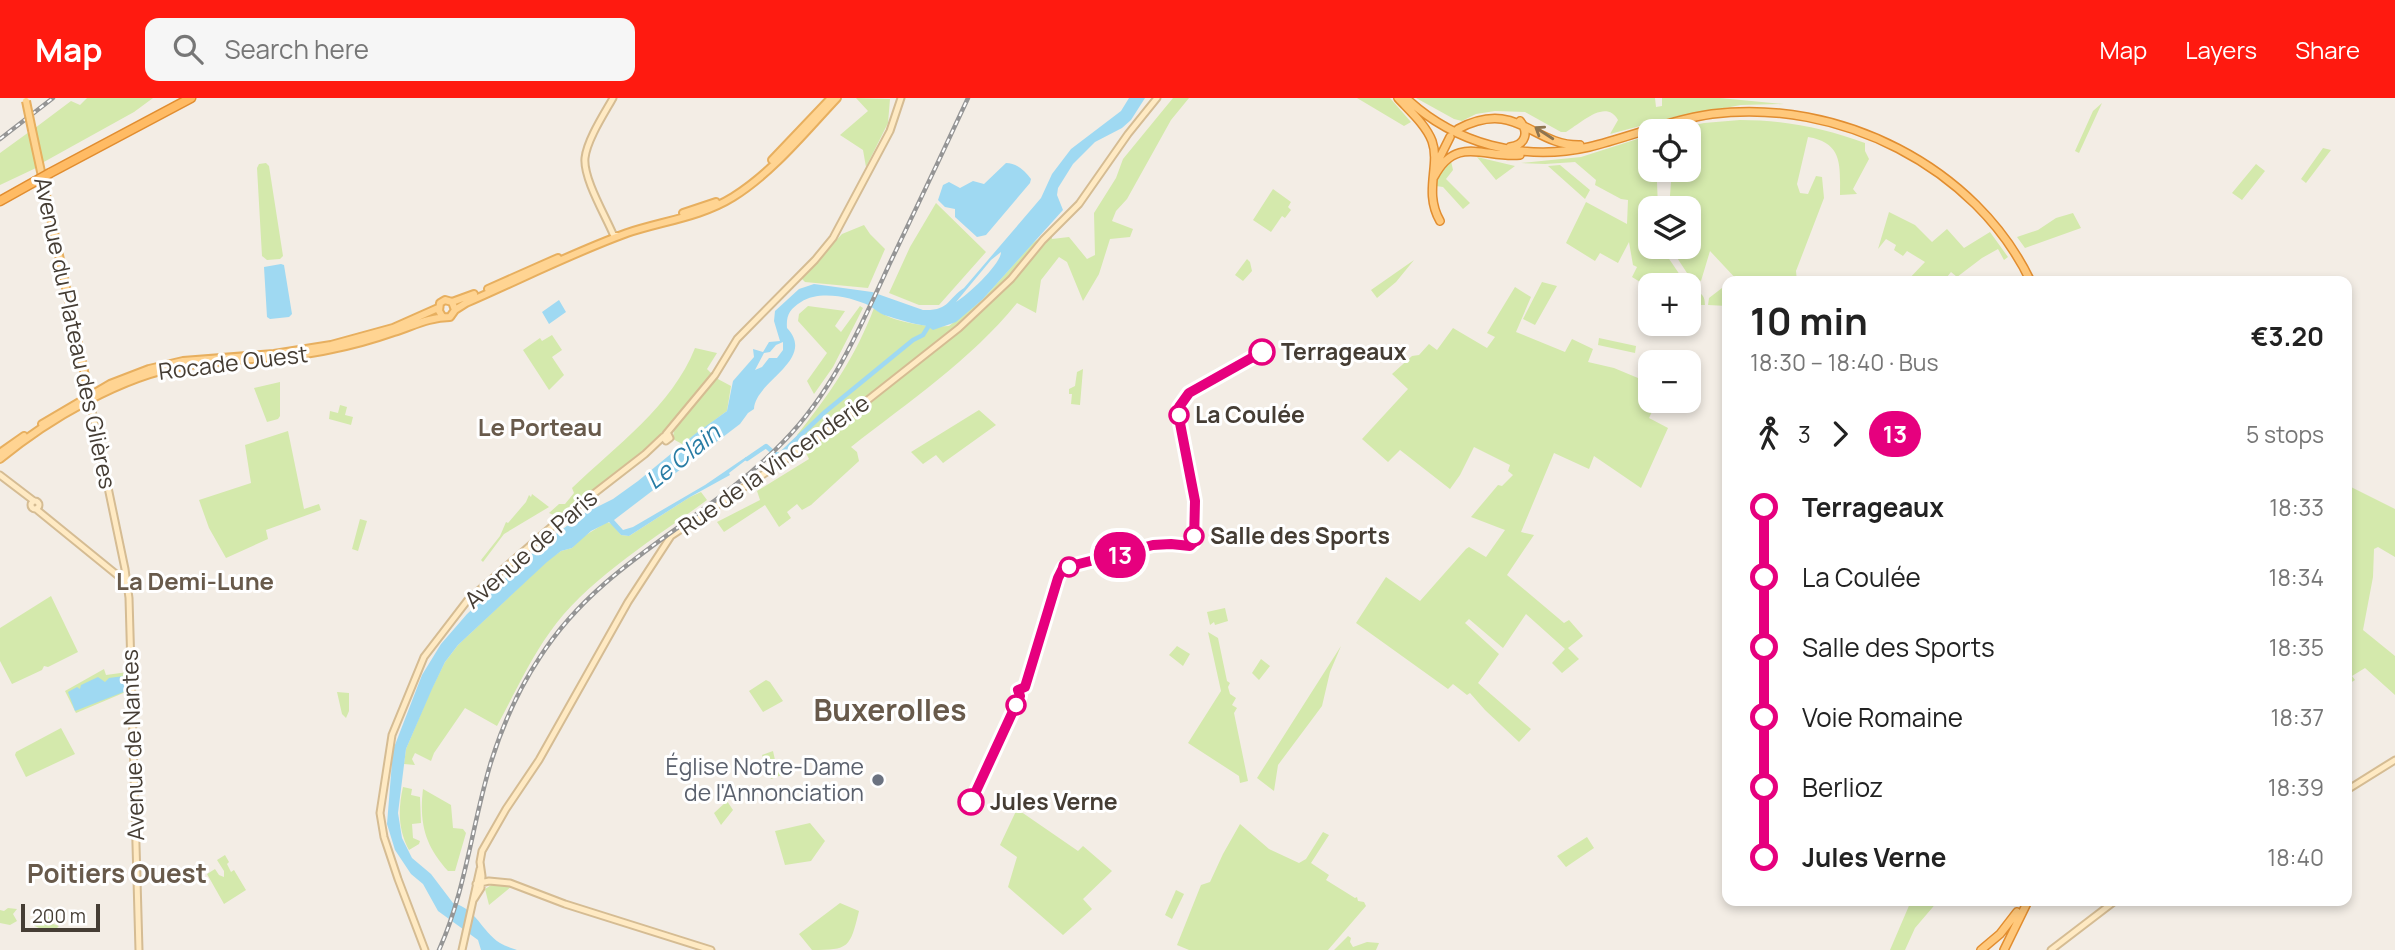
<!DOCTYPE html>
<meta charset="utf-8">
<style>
body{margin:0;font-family:Manrope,sans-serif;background:#f6f6f6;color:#222;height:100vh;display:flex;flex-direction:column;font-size:26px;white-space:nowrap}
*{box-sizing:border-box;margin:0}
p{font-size:23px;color:#767676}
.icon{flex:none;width:38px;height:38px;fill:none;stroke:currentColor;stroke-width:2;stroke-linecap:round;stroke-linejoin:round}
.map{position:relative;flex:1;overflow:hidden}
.panel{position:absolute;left:1722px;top:178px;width:630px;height:630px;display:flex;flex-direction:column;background:#fff;border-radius:14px;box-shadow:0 4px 10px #0003}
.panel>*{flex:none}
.badge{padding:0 14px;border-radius:23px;font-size:24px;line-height:46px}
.buttons{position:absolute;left:1638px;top:21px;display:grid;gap:14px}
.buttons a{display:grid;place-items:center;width:63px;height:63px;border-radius:14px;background:#fff;box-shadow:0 4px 10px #0003;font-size:35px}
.scale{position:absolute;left:21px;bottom:18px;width:79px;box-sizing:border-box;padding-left:7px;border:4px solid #453d34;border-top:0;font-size:19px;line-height:24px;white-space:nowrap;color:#453d34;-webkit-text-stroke:5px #fff;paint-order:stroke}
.map>.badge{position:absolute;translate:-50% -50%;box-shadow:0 0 0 4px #fff}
.legs{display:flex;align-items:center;gap:10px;height:77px;padding:0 28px;font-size:23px}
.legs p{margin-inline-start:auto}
.headline{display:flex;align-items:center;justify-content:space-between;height:119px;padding:0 28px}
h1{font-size:38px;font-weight:700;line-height:52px}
ul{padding:0 28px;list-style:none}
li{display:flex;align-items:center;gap:24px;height:70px;font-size:26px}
li i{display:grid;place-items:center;width:10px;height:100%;margin:0 9px;background:currentColor}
li i::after{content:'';width:18px;height:18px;margin:-9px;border:5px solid;border-radius:50%;background:#fff}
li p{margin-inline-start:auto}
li:first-child i{background:linear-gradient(#0000 50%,currentColor 0)}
li:last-child i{background:linear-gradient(currentColor 50%,#0000 0)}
header{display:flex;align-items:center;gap:42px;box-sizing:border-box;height:98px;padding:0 35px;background:#ff1a10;color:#fff}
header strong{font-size:33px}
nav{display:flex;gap:38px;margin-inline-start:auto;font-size:24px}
.search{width:490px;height:63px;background:#f6f6f6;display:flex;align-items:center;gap:18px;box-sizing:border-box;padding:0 24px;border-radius:14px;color:#767676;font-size:26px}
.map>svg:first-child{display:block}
.green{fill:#d4e9ac}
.water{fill:#9fd9f2;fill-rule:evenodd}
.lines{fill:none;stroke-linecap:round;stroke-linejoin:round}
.river{stroke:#9fd9f2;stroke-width:4.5}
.secondary-casing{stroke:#d5bc93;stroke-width:9}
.primary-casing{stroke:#e7af5f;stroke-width:10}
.trunk-casing{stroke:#e18d30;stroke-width:10}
.motorway-casing{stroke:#e18d30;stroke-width:11}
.secondary{stroke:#ffeac3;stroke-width:5}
.primary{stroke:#ffd492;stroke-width:6}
.trunk{stroke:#ffc87b;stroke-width:7}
.motorway{stroke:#ffbb64;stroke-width:8}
.rail-casing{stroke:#959595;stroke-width:4.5}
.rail{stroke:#fff;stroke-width:2;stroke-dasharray:5;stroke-linecap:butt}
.primary-bridge-casing{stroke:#e7af5f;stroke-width:10;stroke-linecap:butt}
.motorway-bridge-casing{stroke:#e18d30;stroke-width:11;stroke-linecap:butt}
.primary-bridge{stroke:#ffd492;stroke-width:6}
.motorway-bridge{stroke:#ffbb64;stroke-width:8}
.oneway{stroke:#8f7550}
.line-1-casing{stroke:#fff;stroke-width:16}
.line-1{stroke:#e6007e;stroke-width:10}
.stop-1-dot{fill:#fff;stroke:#e6007e;stroke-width:3.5}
.worship-dot{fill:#6b7280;stroke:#fff;stroke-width:2.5}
.labels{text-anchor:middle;stroke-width:6;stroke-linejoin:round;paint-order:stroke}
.street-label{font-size:23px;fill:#453d34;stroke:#fff}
.stop-label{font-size:23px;font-weight:bold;fill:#453d34;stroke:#fff;text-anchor:start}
.worship-label{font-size:23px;fill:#5b616d;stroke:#fff;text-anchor:end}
.neighbourhood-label{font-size:24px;font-weight:bold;fill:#685a4b;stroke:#fff}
.water-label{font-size:24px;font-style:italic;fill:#287ca4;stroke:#fff}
.quarter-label{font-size:26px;font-weight:bold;fill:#685a4b;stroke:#fff}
.district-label{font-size:30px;font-weight:bold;fill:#685a4b;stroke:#fff}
</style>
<header>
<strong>Map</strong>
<div class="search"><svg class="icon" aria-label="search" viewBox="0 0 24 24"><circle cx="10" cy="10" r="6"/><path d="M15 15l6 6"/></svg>Search here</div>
<nav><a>Map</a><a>Layers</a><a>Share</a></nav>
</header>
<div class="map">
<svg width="2395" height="852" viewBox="0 0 2395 852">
<rect width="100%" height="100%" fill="#f3ede5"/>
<path class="green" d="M87 0H153L134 14 42 65 35 30 71 3 80 7Z
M856 0 890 1 888 25 866 69 863 52 840 37 868 13Z
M1173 0H1189L1171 22 1127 101 1116 113 1112 123 1133 131 1130 139 1110 141 1099 176 1083 203 1067 164 1059 159 1041 182 1036 215 1017 205C971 262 908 304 851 349L857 354 859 363 811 407 802 412 797 406 787 414 791 420 779 429 765 407 724 434 717 424 760 402 757 393 809 361 797 337C829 297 856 258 874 210 889 224 929 230 949 228L982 202 1033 145 1051 131 1052 141 1069 139 1087 161 1095 157 1094 115 1116 80 1123 61Z
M1357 0H1390L1411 24 1404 28Z
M1416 0H1655L1656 9 1662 8V0H1720L1784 6 1741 7 1674 19 1610 36 1618 22C1606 0 1581 25 1566 34H1561L1525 14 1495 13 1476 16 1462 23 1454 21Z
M2102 5 2079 55 2075 53 2093 13Z
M1740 22C1784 22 1824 30 1865 45V53L1869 61 1853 91 1857 96 1840 97C1840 67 1843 45 1808 39L1797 86 1800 95 1808 96 1816 78 1822 79 1824 100 1796 173 1797 184H1739L1710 153 1701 183 1687 175 1670 149H1689V110H1669L1672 72H1689V33H1666L1704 25Z
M29 34 36 70 0 87V55Z
M1650 37V72H1663L1657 84 1658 110H1650V149H1661L1680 177 1676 187H1650V190L1632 179 1637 169 1633 167 1629 144 1618 165 1600 155 1595 163 1566 145 1586 104 1627 126 1628 102 1621 101 1595 87 1596 82 1575 64 1545 66 1521 65 1581 59Z
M2323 50 2331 52 2306 85 2301 81Z
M1477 59 1515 68 1496 82Z
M1451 63 1453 72 1446 81 1470 105 1463 111 1443 89 1436 88 1441 73Z
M266 65 269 68 283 158 280 161 267 162 262 158 257 70 259 66Z
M2256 66 2265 73 2242 102 2232 95Z
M1560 67 1590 92 1585 101 1548 68Z
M1273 91 1291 104 1288 109 1291 112 1285 120 1282 118 1271 134 1253 122Z
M936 105 986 154 939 207H919L889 195 910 149Z
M1889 114 1915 127 1932 144 1947 131 1964 150 1990 134 2008 159 2004 162 1998 151 1982 160 1957 179 1951 174 1943 184H1906L1925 164 1907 153 1903 158 1894 152 1896 147 1886 141 1878 151Z
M2073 115 2081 130 2025 150 2017 139 2038 132 2056 120Z
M864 127 870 136 885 151 868 190 805 184 801 180 842 136Z
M1247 161 1250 164 1252 173 1243 183 1235 177Z
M1414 162 1396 184 1377 200 1371 192Z
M1542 184 1557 188 1535 227 1523 221Z
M1515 189 1531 199 1516 234 1565 254 1572 241 1593 251 1588 264 1614 270 1650 285V303H1657L1649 320 1668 330 1641 390 1594 358 1589 371 1554 355 1521 434 1534 437 1507 477 1564 525 1569 522 1583 538 1568 550 1579 561 1562 575 1552 565 1565 551 1526 516 1503 550 1469 521 1465 525 1499 556 1478 585 1531 631 1519 644 1485 612 1470 595 1467 597 1453 586 1448 591 1356 525 1386 479 1420 503 1466 451 1469 449 1486 459 1505 432 1471 419 1498 387 1502 388 1513 377 1508 373 1510 367 1474 349 1460 377 1450 391 1400 352 1388 364 1362 341 1408 291 1392 276 1412 258 1419 257 1429 246 1437 252 1453 230 1487 250 1495 239 1487 235Z
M1722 190 1727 196V208L1708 207 1709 200Z
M1689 191C1699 194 1705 195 1705 207H1689Z
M808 208 845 213 835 228 841 234 860 208 863 210 833 269 814 296 807 283 827 255 798 223 799 216Z
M552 237 562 252 552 259 564 277 549 292 523 252 540 240 542 243Z
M1599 240 1636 248 1635 255 1598 247Z
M695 250 717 255 707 271 713 277 654 344 558 419 549 415 559 406H565L574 395 572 390C616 348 672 308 695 250Z
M1083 271 1080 307 1071 306 1072 296H1069V291L1075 288 1077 274Z
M716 280 731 288 727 313 682 346 673 341 674 331Z
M280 284V318L278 321 267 324 254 290Z
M340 307 347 309 345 317 353 319 351 327 329 321 330 313 338 315Z
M979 312 996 327 943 365 936 357 923 366 911 354Z
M288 333 304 411 319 406 321 412 266 432 268 441 226 460 209 430 199 402 251 385 245 347Z
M2347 387 2395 411V459L2378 449 2374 451 2373 479 2363 532 2395 558V597L2365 570 2352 578 2355 582 2347 587Z
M701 394 707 402C657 439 585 483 550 534 529 563 514 597 497 628L465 610 434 655 431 663 415 655 412 661 415 667 404 666 406 651 430 594 445 564 458 547 548 462 561 453 572 450 581 440 607 424 612 426 621 437 629 438 690 399Z
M532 396 549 409 504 436 483 464 481 462 500 438 506 424 508 425 526 404 529 397 531 399Z
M360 421 367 423 358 453 352 451Z
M51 498 78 554 48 569 44 568 42 572 12 586 0 563V530Z
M1225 510 1228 523 1215 527 1214 524 1210 527 1207 514Z
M1208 534 1218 540 1227 583 1230 585 1228 589 1230 596 1236 600 1232 607 1237 610 1234 615 1248 683 1240 685 1239 678 1188 645 1221 593Z
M1177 548 1190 556 1183 568 1169 557Z
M1341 548 1330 574 1322 608 1278 667 1274 693 1257 680Z
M1261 561 1270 568 1259 582 1252 575Z
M104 571 106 577 128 574V593L76 615 65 593Z
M766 582 770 584 783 603 763 614 749 593Z
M337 594 349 595V613L346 620 342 616Z
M61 630 75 656 26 679 15 657 16 654Z
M773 653 775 662 780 661 783 668 790 665 792 671 799 666 801 670 771 681 768 674 772 672 767 661 764 662 762 657Z
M403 689 412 691 411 697 420 699 421 725 412 726 413 740 420 743 419 746 409 752C398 732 398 711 403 689Z
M423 691 451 707 453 730 463 731 466 735 455 773H448C425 748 419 725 423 691Z
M727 703 733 712 721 727 714 715Z
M1017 711 1078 753 1083 748 1112 773 1083 801 1092 811 1063 837 1008 789 1017 759 1000 747Z
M810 725 825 743 811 763 785 767 775 733Z
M1240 726 1269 751 1299 765 1306 761 1323 734 1329 737 1311 765 1329 777 1326 782 1355 800 1357 799 1358 803 1364 804 1366 808 1328 852H1189L1177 847 1201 787 1210 784 1223 756Z
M1587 739 1594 750 1566 769 1557 758Z
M225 757 229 764 227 766 231 774 234 772 246 792 224 806 207 776 215 771 219 777 224 779V773L217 762Z
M493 786 512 788 489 807 485 791Z
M1176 792 1184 796 1172 821 1165 817Z
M1911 803H1938L1915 830 1905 852H1890Z
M840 805 859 813C850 850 849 852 812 852L799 836Z
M8 810 17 811 13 816 17 823 10 827 0 825V812L4 813Z
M52 817 53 826 59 828 54 833 43 832 33 827Z
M1348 838 1351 840 1350 844 1353 849 1367 844 1379 845 1376 852H1334Z"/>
<path class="water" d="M1129 0H1145L1131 22 1122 30 1095 44 1073 66 1058 90 1057 97 1063 112 982 202 956 224 933 232 927 228C912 226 898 221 884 217 879 215 875 211 870 208 851 199 820 192 801 204 790 211 786 217 787 230 817 262 755 283 754 311L748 315 740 326 614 422 623 432 633 429 705 387 746 359V362L729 375 730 377 690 399 629 438 621 437 609 424 591 433 572 450 561 453 547 464 458 547 445 564 432 591 406 651 398 715 402 740 412 760 431 776 453 805C477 811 481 833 500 845 505 848 512 850 517 852H481L478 842 438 813 423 786 411 776 395 752 387 726 393 652 422 577 441 546 467 516 541 447 583 416 613 401 638 383 695 336 727 313 733 283 754 259 753 251 763 254 769 244 780 243 774 223 775 213 799 191 814 186 872 194 923 212C950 213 947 201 964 190L1041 100 1052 76 1071 51 1121 13ZM1001 154C1001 166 968 197 956 204L991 162ZM783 244V252L777 260H769L762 269 755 272 764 255 770 254 776 247Z
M1006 65C1017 65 1025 73 1031 81L1030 85 986 137 977 139 955 119V111L945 109 938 102 943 87 949 84 960 90 973 83 984 86Z
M281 166 284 167 292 216 289 219 270 221 267 219 264 169Z
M559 202 566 214 549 226 542 214Z
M124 578 126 593 75 613 68 594 77 589 80 591 81 587 98 579 105 584 109 580Z"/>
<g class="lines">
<path class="river" d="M747 361 766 348 775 356 780 357 825 314 913 242 923 237 931 224"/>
<defs>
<path id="secondary" d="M613 0C604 16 587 42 585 60 583 80 605 117 613 136L619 138
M90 303 125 471
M666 336 715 277 737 241 815 162 833 140 890 33 901 0
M668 336 670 340 666 343 663 339Z
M0 377 34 403
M31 407a4 4 0 1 1 8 0a4 4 0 1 1-8 0Z
M36 411 127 485
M125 471 129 500 139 852
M2347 692 2395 662
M476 786 489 783 510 785 565 806 711 852
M474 801 481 790 482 778 480 764 482 753 506 711 539 662 628 504 671 438 831 331 959 230 1011 181 1043 142 1079 106 1128 36 1157 0
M425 852 398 781 384 739 380 715 392 637 424 559 467 503 556 425 645 356 663 339
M462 852 480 771
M2051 852 2115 803"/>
<path id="primary" d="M32 32 90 301
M772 62 831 0
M683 115 716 104
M488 191 558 160
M452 204 474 196
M455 212 466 205C519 182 572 155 627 135 663 123 701 119 733 99 773 74 805 34 837 0
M42 326 110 286 149 271 183 263 274 256 331 247 393 230 438 210
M0 355 24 338
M0 361C47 322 123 277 184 268 233 260 283 262 332 251 353 247 374 241 394 234 413 228 430 219 450 219L455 212 452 204 445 202 440 205 439 213 442 218"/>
<path id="trunk" d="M1398 0C1409 12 1426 27 1432 43 1441 68 1423 93 1440 123
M1406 0C1455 46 1523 64 1589 49 1630 39 1670 22 1712 16 1838 0 1976 68 2031 184
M1458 31C1517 0 1532 48 1580 47
M1510 49C1526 47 1529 34 1520 23
M1437 65 1450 39
M1434 79C1456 36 1486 61 1520 57
M1981 852 2000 836 2017 814
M2004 852 2028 803"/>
<path id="motorway" d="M50 75 191 0
M0 103 34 84"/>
</defs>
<use href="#secondary" class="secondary-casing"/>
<use href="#primary" class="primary-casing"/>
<use href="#trunk" class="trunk-casing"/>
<use href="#motorway" class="motorway-casing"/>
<use href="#secondary" class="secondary"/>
<use href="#primary" class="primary"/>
<use href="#trunk" class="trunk"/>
<use href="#motorway" class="motorway"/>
<defs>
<path id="rail" d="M0 41 53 0
M439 852C466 792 472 726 491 664 503 626 518 592 540 559 603 461 707 424 784 343 833 293 860 230 889 167 916 111 942 56 968 0"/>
</defs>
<use href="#rail" class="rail-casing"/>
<use href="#rail" class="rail"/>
<defs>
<path id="primary-bridge" d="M26 3 32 32"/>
<path id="motorway-bridge" d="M34 84 50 75"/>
</defs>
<use href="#primary-bridge" class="primary-bridge-casing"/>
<use href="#motorway-bridge" class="motorway-bridge-casing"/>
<use href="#primary-bridge" class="primary-bridge"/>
<use href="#motorway-bridge" class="motorway-bridge"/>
</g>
<defs><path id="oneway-shaft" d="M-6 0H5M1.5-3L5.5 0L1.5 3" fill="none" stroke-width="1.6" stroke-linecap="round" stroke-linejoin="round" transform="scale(1.75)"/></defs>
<use class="oneway" href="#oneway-shaft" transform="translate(1544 35) rotate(-147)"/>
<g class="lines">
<defs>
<path id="line-1" d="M971 704 1020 598 1018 592 1025 589 1058 480 1063 470 1153 447 1171 446 1190 448 1194 444 1195 403 1179 320V309L1189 295 1262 254"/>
</defs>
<use href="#line-1" class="line-1-casing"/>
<use href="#line-1" class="line-1"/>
</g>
<g class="stop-1-dot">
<circle cx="1262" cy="254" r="12"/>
<circle cx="1179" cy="317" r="9"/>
<circle cx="1194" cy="438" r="9"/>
<circle cx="1069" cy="469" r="9"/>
<circle cx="1016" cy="607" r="9"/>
<circle cx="971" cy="704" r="12"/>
</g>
<circle class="worship-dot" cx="878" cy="682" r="7"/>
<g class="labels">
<g class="street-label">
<text transform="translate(75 235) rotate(78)" y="8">Avenue du Plateau des Glières</text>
<text transform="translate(233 265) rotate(-7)" y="8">Rocade Ouest</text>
<text transform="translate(774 367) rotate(-35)" y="8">Rue de la Vincenderie</text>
<text transform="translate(531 451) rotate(-41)" y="8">Avenue de Paris</text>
<text transform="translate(133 647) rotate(-92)" y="8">Avenue de Nantes</text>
</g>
<g class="stop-label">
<text x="1281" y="262">Terrageaux</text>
<text x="1195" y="325">La Coulée</text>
<text x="1210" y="446">Salle des Sports</text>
<text x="990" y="712">Jules Verne</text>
</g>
<g class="worship-label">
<text x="864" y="677">Église Notre-Dame<tspan x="864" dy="26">de l'Annonciation</tspan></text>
</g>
<g class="neighbourhood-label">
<text x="540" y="338">Le Porteau</text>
<text x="195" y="492">La Demi-Lune</text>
</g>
<g class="water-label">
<text transform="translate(683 359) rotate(-39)" y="8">Le Clain</text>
</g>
<g class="quarter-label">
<text x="117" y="785">Poitiers Ouest</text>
</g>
<g class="district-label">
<text x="890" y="623">Buxerolles</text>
</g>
</g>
</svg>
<div class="buttons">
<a><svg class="icon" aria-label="locate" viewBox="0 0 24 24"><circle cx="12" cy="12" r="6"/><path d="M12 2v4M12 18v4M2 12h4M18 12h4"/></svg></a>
<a><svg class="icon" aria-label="layers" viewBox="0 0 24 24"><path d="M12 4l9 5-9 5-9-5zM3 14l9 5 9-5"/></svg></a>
<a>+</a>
<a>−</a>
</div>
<div class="scale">200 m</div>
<b class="badge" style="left:1120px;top:457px;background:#e6007e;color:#fff">13</b>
<section class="panel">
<div class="headline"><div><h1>10 min</h1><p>18:30 – 18:40 · Bus</p></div><b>€3.20</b></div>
<div class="legs"><svg class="icon" aria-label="walk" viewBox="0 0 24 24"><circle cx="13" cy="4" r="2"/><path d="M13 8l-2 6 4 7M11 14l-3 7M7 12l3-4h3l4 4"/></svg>3<svg class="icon" aria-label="forward" viewBox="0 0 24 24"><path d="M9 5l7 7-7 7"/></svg><b class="badge" style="background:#e6007e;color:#fff">13</b><p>5 stops</p></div>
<ul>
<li><i style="color:#e6007e"></i><b>Terrageaux</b><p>18:33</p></li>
<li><i style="color:#e6007e"></i><span>La Coulée</span><p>18:34</p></li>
<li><i style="color:#e6007e"></i><span>Salle des Sports</span><p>18:35</p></li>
<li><i style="color:#e6007e"></i><span>Voie Romaine</span><p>18:37</p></li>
<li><i style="color:#e6007e"></i><span>Berlioz</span><p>18:39</p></li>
<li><i style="color:#e6007e"></i><b>Jules Verne</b><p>18:40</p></li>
</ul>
</section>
</div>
